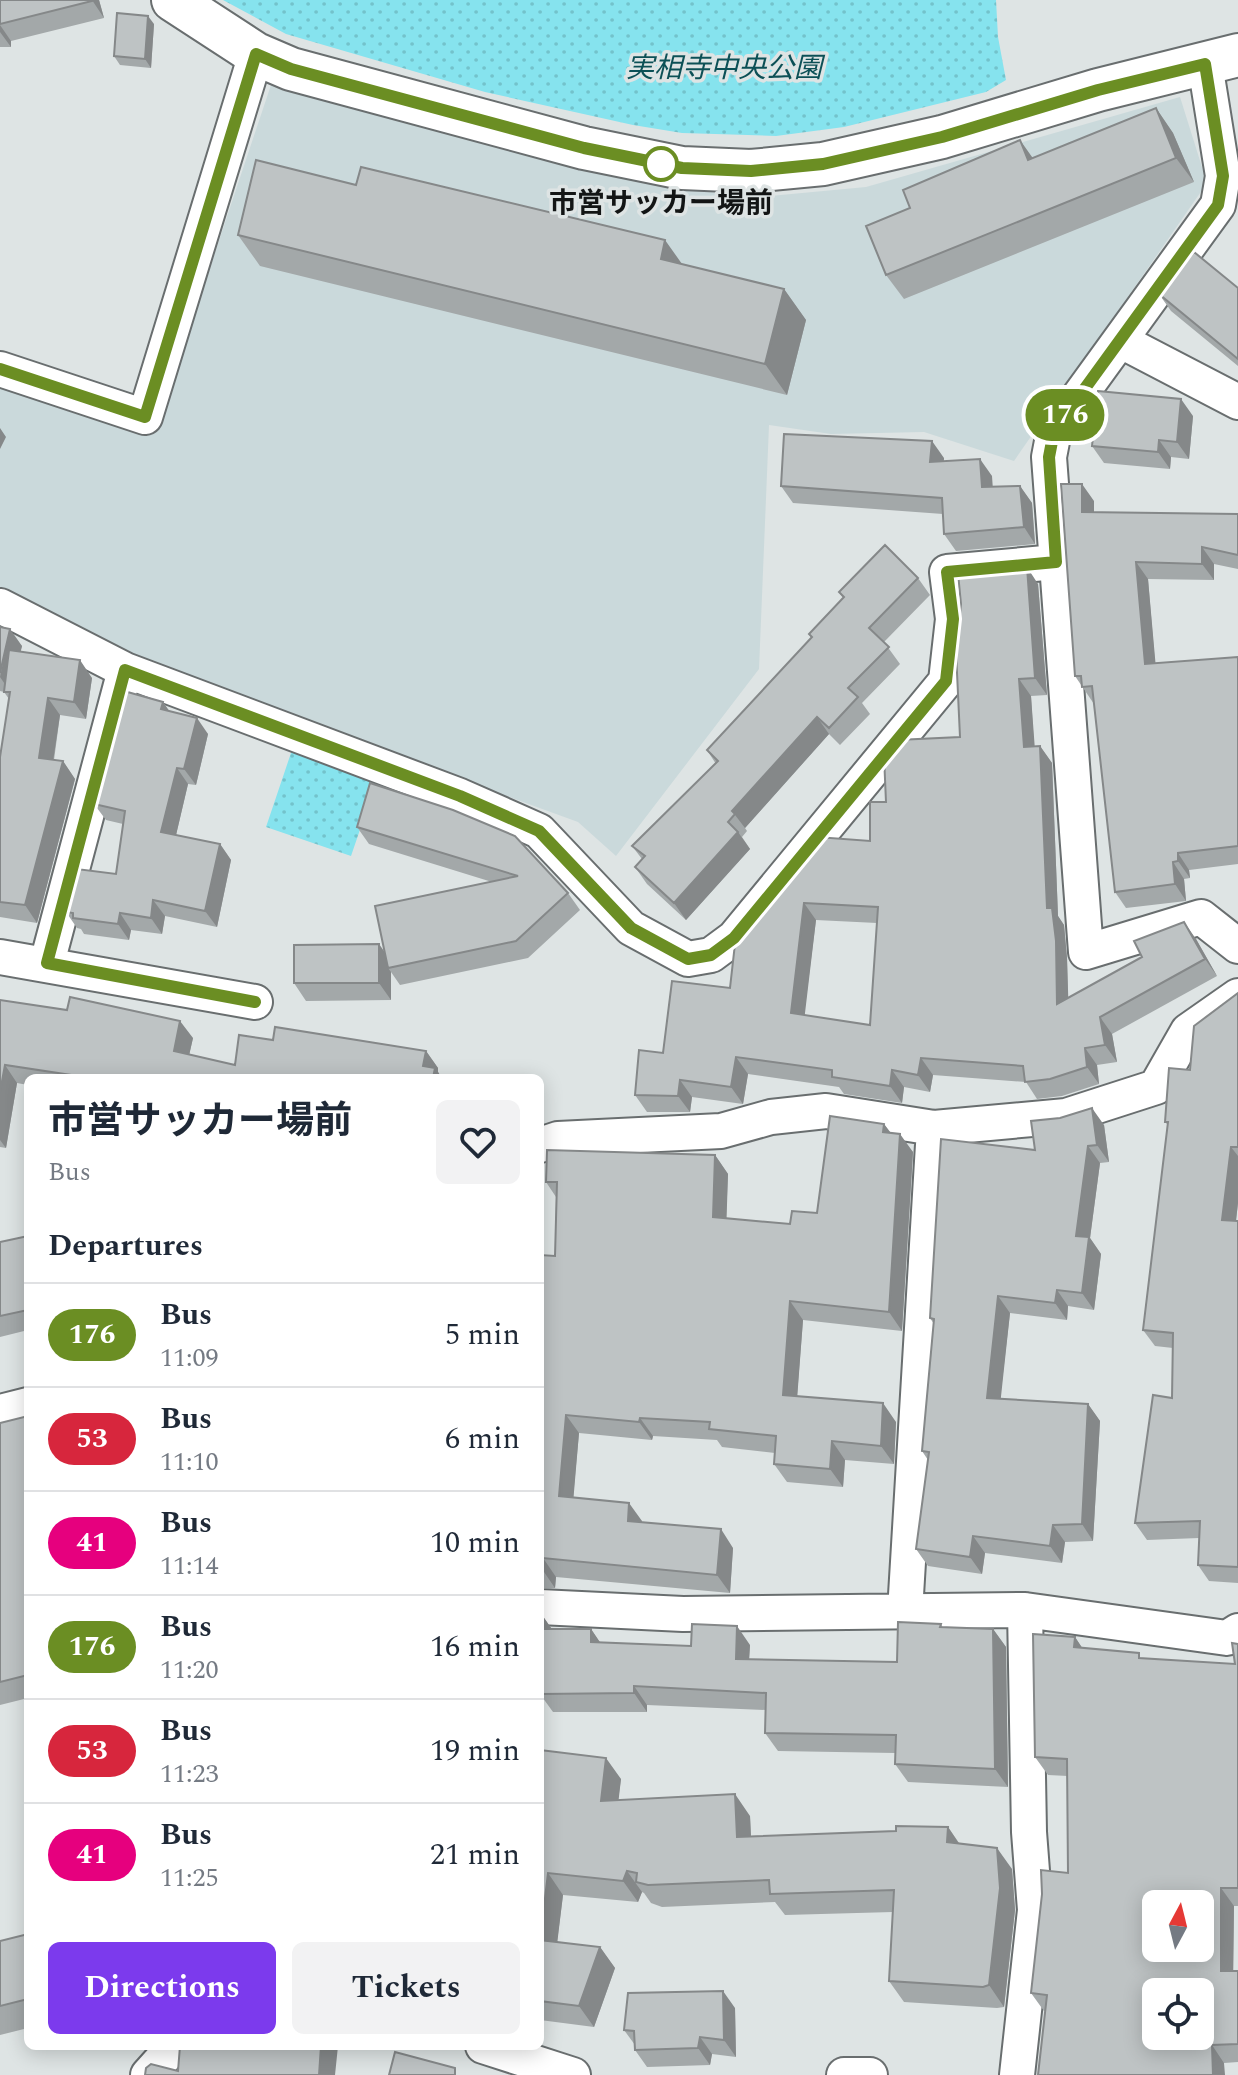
<!DOCTYPE html>
<meta charset="utf-8">
<style>
body{margin:0;font-family:Spectral,"Noto Sans JP",serif;background:#f2f2f3;color:#1f2937;height:100vh;display:flex;flex-direction:column;font-size:30px;white-space:nowrap}
*{box-sizing:border-box;margin:0}
p{font-size:26px;color:#747a83}
.icon{flex:none;width:44px;height:44px;fill:none;stroke:currentColor;stroke-width:2;stroke-linecap:round;stroke-linejoin:round}
.map{position:relative;flex:1;overflow:hidden}
.sheet{position:absolute;left:24px;top:1074px;width:520px;height:976px;display:flex;flex-direction:column;background:#fff;border-radius:12px;box-shadow:0 4px 20px #0003}
.sheet>*{flex:none}
.badge{padding:0 16px;border-radius:26px;font-size:28px;line-height:52px}
.needle{width:52px;rotate:7deg}
.fabs{position:absolute;left:1142px;top:1890px;display:grid;gap:16px}
.fabs a{display:grid;place-items:center;width:72px;height:72px;border-radius:12px;background:#fff;box-shadow:0 4px 20px #0003;font-size:40px}
.map>.badge{position:absolute;translate:-50% -50%;box-shadow:0 0 0 4px #fff}
h2{padding:0 24px;font-size:30px;line-height:72px}
.round{display:grid;place-items:center;flex:none;width:84px;height:84px;border-radius:12px;background:#f2f2f3}
.summary{display:flex;align-items:center;justify-content:space-between;height:136px;padding:0 24px}
h1{font-size:38px;font-weight:700;line-height:60px}
.action{display:flex;gap:16px;margin-top:auto;padding:16px 24px}
.action a{flex:1;height:92px;border-radius:12px;background:#7c3aed;color:#fff;font-size:32px;font-weight:700;line-height:92px;text-align:center}
.action a+a{background:#f2f2f3;color:#1f2937}
ul{padding:0;list-style:none}
li{display:flex;align-items:center;gap:24px;height:104px;padding:0 24px;border-top:2px solid #e0e1e3}
li div{flex:1}
li b{display:block;font-size:30px}
li em{font-style:normal}
li .badge{min-width:88px;font-weight:700;text-align:center}
.map>svg:first-child{display:block}
.built{fill:#cad9db}
.park{fill:url(#park-dots)}
.lines{fill:none;stroke-linecap:round;stroke-linejoin:round}
.minor-casing{stroke:#696e6f;stroke-width:38}
.tertiary-casing{stroke:#696e6f;stroke-width:46}
.minor{stroke:#fff;stroke-width:34}
.tertiary{stroke:#fff;stroke-width:42}
.wall{fill:#a3a8a9;fill-rule:evenodd}
.shaded-wall{fill:#858889}
.building{fill:#bec3c4;stroke:#858889;stroke-width:2;fill-rule:evenodd}
.line-casing{stroke:#fff;stroke-width:18}
.line{stroke:#6b8e23;stroke-width:12}
.stop-dot{fill:#fff;stroke:#6b8e23;stroke-width:4}
.labels{text-anchor:middle;stroke-width:7;stroke-linejoin:round;paint-order:stroke}
.park-label{font-size:28px;font-style:italic;fill:#0c5056;stroke:#dee4e4}
.stop-label{font-size:28px;font-weight:bold;fill:#131515;stroke:#dee4e4}
</style>
<div class="map">
<svg width="1238" height="2075" viewBox="0 0 1238 2075">
<defs>
<pattern id="park-dots" width="8" height="8" patternUnits="userSpaceOnUse" patternTransform="scale(2)"><rect width="8" height="8" fill="#86e3ee"/><path d="M2 2h.1M6 6h.1" fill="none" stroke="#73c2cb" stroke-width="1.8" stroke-linecap="round"/></pattern>
</defs>
<rect width="100%" height="100%" fill="#dee4e4"/>
<path class="built" d="M273 79 739 199 866 187 1180 97 1207 183 1014 461 924 432 831 434 769 425 759 669 616 856 578 822 189 680 0 590V383L155 432Z"/>
<path class="park" d="M223 0H996L998 37 1006 80 986 92 844 127 776 136 682 133 633 125 485 92 286 34Z
M292 750 377 780 351 856 266 827Z"/>
<g class="lines">
<defs>
<path id="minor" d="M1205 64 1223 176 1218 205 1054 431 1049 457 1086 952 1201 917 1238 946
M1121 341 1238 402
M0 369 145 417 256 54
M0 606 125 670 460 796 539 831 631 928 688 959 711 955 734 938 946 681 953 619 947 572 1056 562
M0 957 255 1002
M47 963 125 670
M540 1145 558 1139 721 1131 771 1117 826 1111 934 1128 1066 1116 1156 1087 1188 1031 1238 996
M0 1412 28 1405
M540 1607 683 1614 1025 1610 1227 1638 1238 1631
M905 1612 934 1128
M483 2046 573 2075
M148 2075 174 2046
M844 2075H870
M1017 2075 1035 1910 1029 1832 1025 1610"/>
<path id="tertiary" d="M173 0 256 54 291 69 584 148 682 168 751 171 823 164 942 137 1098 90 1238 55"/>
</defs>
<use href="#minor" class="minor-casing"/>
<use href="#tertiary" class="tertiary-casing"/>
<use href="#minor" class="minor"/>
<use href="#tertiary" class="tertiary"/>
</g>
<path class="wall" d="M0 0H99L104 18 11 41V47H0Z
M154 24 151 68 120 65 114 56Z
M1156 108 1173 133 1194 182 904 299 886 275 1033 158Z
M238 235 682 264 784 289 806 320 787 395 260 266Z
M1238 288V366L1171 311 1159 294Z
M1193 416 1189 459 1171 457 1170 469 1104 463 1092 446Z
M944 458V461L992 476V487L1020 486 1032 503 1035 544 956 551 944 534 943 514 793 503 781 486Z
M1094 501V512L1238 514V569L1214 564V580L1148 579 1155 663 1238 657V864L1189 870 1190 878 1184 879 1186 901 1126 908 1115 892 1094 704 1075 676Z
M918 578 930 595 884 642 900 664 862 703 870 714 840 745 829 734 745 828 747 831 742 837 750 849 686 920 647 884 635 867 642 859 632 846 716 764 707 750 811 638 809 634 843 598 839 592Z
M1038 584 1047 695 1031 696 1034 746H1040L1052 763 1058 916 1064 925 1067 958 1068 998 1196 939 1217 976 1112 1034 1117 1062 1097 1065 1099 1084 1062 1096 1037 1099 1026 1082 933 1075 930 1092 904 1087 902 1103 844 1094 839 1087 748 1074 743 1104 692 1097 690 1112H647L635 1095 663 1053 730 988 736 935 870 841 886 802 960 737ZM816 920 877 923 870 1025 804 1015Z
M0 627 22 646 20 652 92 678 86 719 60 715 54 760 63 761 75 779 37 923 0 917V757L9 699 4 692 0 691Z
M163 702 169 711 208 734 196 785 188 784 176 835 220 844 231 860 217 927 165 916 162 934 131 930 129 940 84 934 81 929 77 928 66 912 116 874 123 824 106 820 94 804Z
M370 783 568 893 580 910 528 958 400 985 391 972V1000L306 1001 294 983 384 953 492 882 369 844 357 827Z
M1238 993V1203L1236 1221H1238V1583L1209 1581 1198 1565 1199 1538 1147 1540 1135 1523 1172 1398 1173 1348 1155 1346 1143 1330 1168 1125 1165 1122 1190 1070Z
M0 1000 193 1038 189 1055 235 1065 273 1040 426 1051 438 1068V1072L442 1078H28V1085L17 1083 6 1148 0 1147Z
M884 1124 891 1133 913 1152 902 1331 803 1320 797 1396 896 1422 894 1464 845 1460 843 1487 787 1482 774 1464 775 1453 722 1447 717 1440 653 1436 652 1440 579 1433 573 1498 642 1521V1522L733 1548 730 1593 556 1577 555 1588 540 1589V1255L555 1256 556 1197 546 1182 715 1155 728 1174 726 1218 790 1224 817 1213Z
M1104 1125 1109 1162 1100 1163 1090 1238 1101 1254 1094 1310 1068 1306 1067 1320 1010 1313 1000 1399 1088 1404 1100 1421 1093 1541 1065 1542 1062 1563 985 1553 982 1574 928 1566 916 1549 928 1460 922 1451 934 1324 930 1318 1035 1150Z
M28 1236V1330L0 1337V1242Z
M28 1416V1698L0 1705V1423Z
M540 1612 551 1628V1629H591L600 1643 691 1646 750 1645 749 1659 897 1662 941 1624 943 1628 993 1629 1006 1647 1008 1787 908 1782 895 1764V1753L778 1751 765 1733 766 1710 647 1705V1712H553L540 1694Z
M1075 1637 1082 1648 1143 1658 1235 1664 1238 1644V1906H1234L1233 1971H1238V2062L1224 2063 1044 2011 1031 1993 1068 1873V1776L1048 1775 1035 1757Z
M540 1750 621 1779 618 1800 750 1816 751 1836 896 1831 948 1827 959 1843 1012 1869 1015 1910 1004 2007 997 2008 904 2002 889 1981 893 1912 785 1915 775 1902 662 1907 651 1903 644 1893 642 1892 638 1902 563 1895 557 1942 600 1947 615 1968 594 2027 540 2020Z
M28 1934V2028L0 2035V1941Z
M735 2008 736 2057 712 2054 710 2065 647 2067 635 2050V2045L624 2030Z"/>
<path class="shaded-wall" d="M92 0H99L104 18Z
M148 16 154 24 151 68 145 59Z
M0 25 11 41V47L0 32Z
M1156 108 1173 133 1194 182 1176 158Z
M1020 140 1037 164 1028 160Z
M665 240 687 271 661 259Z
M784 289 806 320 787 395 765 364Z
M1181 399 1193 416 1189 459 1177 442Z
M0 428 6 437 0 449Z
M1159 440 1171 457 1170 469 1158 452Z
M932 441 944 458 942 479 930 462Z
M980 459 992 476 994 505 982 487Z
M1082 484 1094 501V529L1082 512Z
M1020 486 1032 503 1035 544 1024 527Z
M1202 547 1214 564V580L1202 564Z
M1136 562 1148 579 1157 680 1145 664Z
M1027 567 1038 584 1047 695 1035 678Z
M10 629 22 646 11 693 0 677Z
M80 660 92 678 86 719 74 702Z
M1019 679 1031 696 1036 764 1024 747Z
M48 698 60 715 51 775 39 758Z
M163 702 174 718 161 709Z
M817 717 829 734 745 828 732 811Z
M197 718 208 734 196 785 184 769Z
M1040 746 1052 763 1058 916 1064 925 1067 958 1069 1021 1057 1004 1047 908Z
M63 761 75 779 37 923 25 905Z
M177 768 188 784 173 848 161 832Z
M738 832 750 849 686 920 674 903Z
M220 844 231 860 217 927 205 911Z
M1178 853 1189 870 1190 878 1178 861Z
M1173 862 1184 879 1186 901 1175 884Z
M153 900 165 916 162 934 151 918Z
M804 903 816 920 803 1030 791 1013Z
M120 913 131 930 129 940 118 924Z
M1184 922 1196 939 1217 976 1205 959Z
M379 944 391 961 388 968 391 972V1000L379 983Z
M1100 1017 1112 1034 1117 1062 1105 1045Z
M180 1021 193 1038 186 1069 174 1051Z
M1085 1048 1097 1065 1099 1084 1087 1067Z
M426 1051 438 1068V1072L442 1078H432L423 1066Z
M736 1057 748 1074 743 1104 731 1087Z
M921 1058 933 1075 930 1092 918 1075Z
M5 1065 17 1083 6 1148 0 1140V1092Z
M892 1070 904 1087 902 1103 890 1086Z
M680 1080 692 1097 690 1112 678 1096Z
M1092 1108 1104 1125 1109 1162 1097 1145Z
M884 1124 897 1142 883 1132Z
M900 1134 913 1152 902 1331 889 1312Z
M1088 1146 1100 1163 1090 1238 1101 1254 1094 1310 1082 1293 1076 1236Z
M1231 1147 1238 1156V1203L1234 1237 1222 1220Z
M715 1155 728 1174 726 1235 713 1217Z
M1057 1290 1068 1306 1067 1320 1055 1303Z
M998 1296 1010 1313 999 1415 987 1398Z
M790 1301 803 1320 796 1413 783 1395Z
M883 1403 896 1422 894 1464 881 1446Z
M1088 1404 1100 1421 1093 1541 1082 1524Z
M566 1415 579 1433 572 1515 559 1496Z
M640 1418 653 1436 652 1440 639 1422Z
M832 1441 845 1460 843 1487 830 1469Z
M629 1503 642 1521 641 1539 628 1521Z
M1053 1525 1065 1542 1062 1563 1050 1546Z
M721 1529 733 1548 730 1593 717 1575Z
M973 1536 985 1553 982 1574 970 1557Z
M543 1558 556 1577 555 1588 542 1569Z
M540 1612 551 1628 549 1648 540 1635Z
M737 1626 750 1645 748 1677 736 1659Z
M591 1629 604 1648 591 1642Z
M993 1629 1006 1647 1008 1787 995 1769Z
M1075 1637 1087 1655 1074 1647Z
M634 1686 647 1705V1712L634 1693Z
M606 1758 621 1779 616 1822 601 1801Z
M735 1794 750 1816 752 1858 737 1837Z
M948 1827 962 1848 947 1842Z
M997 1848 1012 1869 1015 1910 1004 2007 989 1985Z
M627 1871 642 1892 638 1902 623 1881Z
M548 1873 563 1895 555 1961 540 1940Z
M1221 1888 1234 1906 1233 1989 1221 1971Z
M600 1947 615 1968 594 2027 579 2006Z
M723 1991 735 2008 736 2057 724 2040Z
M700 2037 712 2054 710 2065 698 2048Z
M1212 2045 1224 2063 1225 2075H1213Z
M321 2046H338L335 2075H319Z"/>
<path class="building" d="M0 0H92V1L0 24Z
M117 13 148 16 145 59 114 56Z
M1156 108 1176 158 886 275 866 226 910 208 903 190 1020 140 1028 160Z
M256 160 356 185 361 167 665 240 661 259 784 289 765 364 238 235Z
M1194 252 1238 288V359L1159 294Z
M1098 391 1181 399 1177 442 1159 440 1158 452 1092 446Z
M784 434 932 441 930 462 980 459 982 487 1020 486 1024 527 944 534 942 498 781 486Z
M1061 484H1082V512L1238 514V555L1202 547V564L1136 562 1145 664 1238 657V846L1178 853V861L1173 862 1175 884 1115 892 1092 686 1082 687 1081 676H1075Z
M885 545 918 578 869 628 889 647 848 688 858 697 829 728 817 717 732 811 735 814 728 822 738 832 674 903 635 867 645 856 632 846 718 761 707 750 812 637 809 634 844 597 839 592Z
M1027 567 1035 678 1019 679 1024 747 1040 746 1047 908H1052L1056 941 1057 1004 1142 957 1134 941 1184 922 1205 959 1100 1017 1105 1045 1085 1048 1087 1067 1050 1079 1025 1082 1023 1066 921 1058 918 1075 892 1070 890 1086 832 1077V1070L736 1057 731 1087 680 1080 678 1096 635 1095 639 1050 663 1053 672 981 730 988 736 935 817 837 870 841V802H886L884 756 897 740 960 737 956 651 961 604 958 573ZM804 903 878 907 870 1025 791 1013Z
M0 627 10 629 0 673Z
M9 650 80 660 74 702 48 698 39 758 63 761 25 905 0 902V757L10 692H4Z
M124 691 163 702 161 709 197 718 184 769 177 768 161 832 220 844 205 911 153 900 151 918 120 913 118 924 73 918V913L66 912 77 869 116 874 125 811 94 804Z
M370 783 453 810 515 836 568 893 516 941 388 968 375 906 518 876 357 827Z
M379 944V983H294V945Z
M1238 993V1147H1231L1222 1220 1238 1221V1567L1198 1565 1200 1521 1135 1523 1153 1395 1172 1398 1173 1333 1143 1330 1168 1122H1165L1169 1068 1190 1070 1194 1026Z
M70 997 180 1021 174 1051 235 1065 239 1035 273 1040 275 1027 426 1051 423 1066 435 1068 433 1078H91L5 1065 0 1092V1000L67 1010Z
M1092 1108 1097 1145 1088 1146 1076 1236 1089 1237 1082 1293 1057 1290 1055 1303 998 1296 987 1398 1088 1404 1082 1524 1053 1525 1050 1546 973 1536 970 1557 916 1549 929 1452 922 1451 934 1319 930 1318 941 1139 1035 1150 1031 1121 1060 1118Z
M830 1116 884 1124 883 1132 900 1134 889 1312 790 1301 783 1395 883 1403 881 1446 832 1441 830 1469 774 1464 776 1436 709 1429 710 1422 640 1418 639 1422 566 1415 559 1496 629 1503 628 1521 721 1529 717 1575 543 1558 542 1569 540 1570V1255L555 1256 557 1182H546L547 1150 715 1155 713 1217 790 1224 792 1211 817 1213Z
M28 1236V1310L0 1316V1242Z
M28 1416V1675L0 1682V1423Z
M898 1622 941 1624 940 1627 993 1629 995 1769 895 1764 896 1735 765 1733 766 1693 634 1686V1693L540 1694V1629H591V1642L691 1646 692 1624 737 1626 736 1659 897 1662Z
M1033 1634 1075 1637 1074 1647 1139 1653V1658L1235 1664 1232 1643 1238 1644V1888H1221V1971H1238V2044L1212 2045 1213 2075H1038L1047 1995 1031 1993 1042 1894 1041 1870 1068 1873 1067 1759 1035 1757ZM1156 1904H1200V1948H1156ZM1156 1992H1200V2036H1156Z
M540 1750 606 1758 601 1801 735 1794 737 1837 896 1831V1826L948 1827 947 1842 997 1848 1000 1888 989 1985 983 1987 889 1981 894 1890 770 1894 769 1880 648 1885 636 1882 637 1873 627 1871 623 1881 548 1873 540 1940 600 1947 579 2006 540 2001Z
M28 1934V1999L0 2006V1941Z
M723 1991 724 2040 700 2037 698 2048 635 2050 634 2031 624 2030 628 1993Z
M180 2046H321L319 2075H145L146 2068 151 2064 178 2071Z
M395 2052 455 2068V2075H389Z"/>
<g class="lines">
<defs>
<path id="line" d="M0 369 145 417 256 54 291 69 584 148 682 168 751 171 823 164 942 137 1098 90 1205 64 1223 176 1218 205 1054 431 1049 457 1056 562 947 572 953 619 946 681 734 938 711 955 688 959 631 928 539 831 460 796 125 670 47 963 255 1002"/>
</defs>
<use href="#line" class="line-casing"/>
<use href="#line" class="line"/>
</g>
<circle class="stop-dot" cx="661" cy="164" r="16"/>
<g class="labels">
<g class="park-label">
<text x="724" y="77">実相寺中央公園</text>
</g>
<g class="stop-label">
<text x="661" y="212">市営サッカー場前</text>
</g>
</g>
</svg>
<div class="fabs">
<a><svg class="needle" viewBox="-14 -14 28 28"><path d="M0-13l5 13h-10z" fill="#e53935"/><path d="M0 13l5-13h-10z" fill="#747a83"/></svg></a>
<a><svg class="icon" aria-label="locate" viewBox="0 0 24 24"><circle cx="12" cy="12" r="6"/><path d="M12 2v4M12 18v4M2 12h4M18 12h4"/></svg></a>
</div>
<b class="badge" style="left:1065px;top:415px;background:#6b8e23;color:#fff">176</b>
<section class="sheet">
<div class="summary"><div><h1>市営サッカー場前</h1><p>Bus</p></div><a class="round"><svg class="icon" aria-label="heart" viewBox="0 0 24 24"><path d="M12 20l-8-8c-3-5 5-10 8-4 3-6 11-1 8 4z"/></svg></a></div>
<h2>Departures</h2>
<ul>
<li><span class="badge" style="background:#6b8e23;color:#fff">176</span><div><b>Bus</b><p>11:09</p></div><em>5 min</em></li>
<li><span class="badge" style="background:#d7263d;color:#fff">53</span><div><b>Bus</b><p>11:10</p></div><em>6 min</em></li>
<li><span class="badge" style="background:#e6007e;color:#fff">41</span><div><b>Bus</b><p>11:14</p></div><em>10 min</em></li>
<li><span class="badge" style="background:#6b8e23;color:#fff">176</span><div><b>Bus</b><p>11:20</p></div><em>16 min</em></li>
<li><span class="badge" style="background:#d7263d;color:#fff">53</span><div><b>Bus</b><p>11:23</p></div><em>19 min</em></li>
<li><span class="badge" style="background:#e6007e;color:#fff">41</span><div><b>Bus</b><p>11:25</p></div><em>21 min</em></li>
</ul>
<div class="action"><a>Directions</a><a>Tickets</a></div>
</section>
</div>
